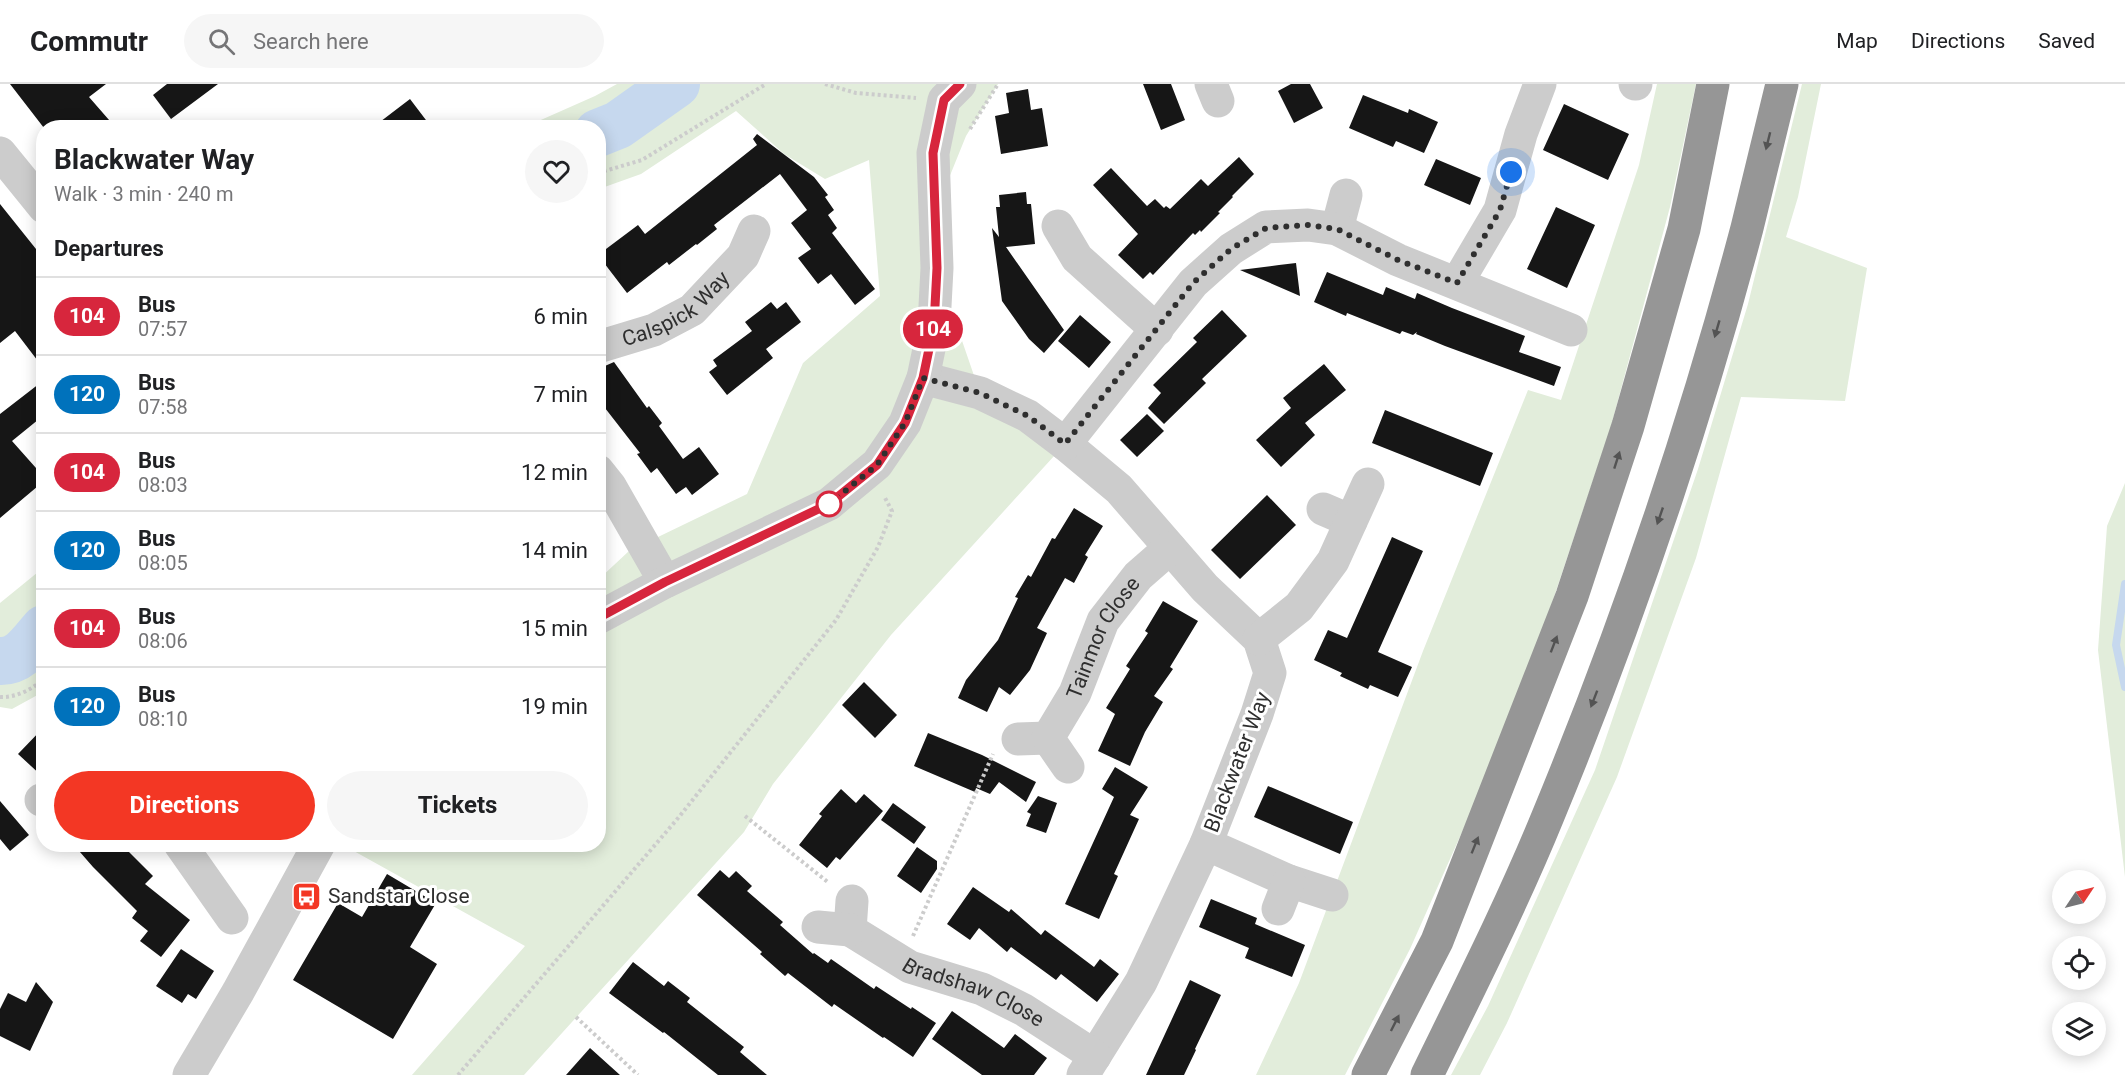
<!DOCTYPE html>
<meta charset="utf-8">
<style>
body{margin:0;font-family:Roboto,sans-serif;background:#f6f6f6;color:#202124;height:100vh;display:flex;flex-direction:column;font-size:22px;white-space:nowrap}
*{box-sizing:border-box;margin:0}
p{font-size:20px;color:#757577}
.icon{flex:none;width:33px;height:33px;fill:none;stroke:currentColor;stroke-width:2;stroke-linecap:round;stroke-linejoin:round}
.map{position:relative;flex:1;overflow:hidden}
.details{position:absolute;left:36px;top:36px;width:570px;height:732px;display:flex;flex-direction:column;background:#fff;border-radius:24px;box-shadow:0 3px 15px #0003}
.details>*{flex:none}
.badge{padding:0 12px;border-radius:20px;font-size:21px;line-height:39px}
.needle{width:39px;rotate:55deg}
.fabs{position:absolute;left:2052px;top:786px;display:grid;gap:12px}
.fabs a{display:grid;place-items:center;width:54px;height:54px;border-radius:50%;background:#fff;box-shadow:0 3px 15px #0003;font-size:30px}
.you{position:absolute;width:30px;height:30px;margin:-15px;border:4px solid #fff;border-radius:50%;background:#1a73e8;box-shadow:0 0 0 9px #1a73e833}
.map>.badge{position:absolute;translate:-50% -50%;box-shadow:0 0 0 3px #fff}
h2{padding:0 18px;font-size:22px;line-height:54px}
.round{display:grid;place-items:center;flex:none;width:63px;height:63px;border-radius:32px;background:#f6f6f6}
.summary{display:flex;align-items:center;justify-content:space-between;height:102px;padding:0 18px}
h1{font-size:28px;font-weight:700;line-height:45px}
.action{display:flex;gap:12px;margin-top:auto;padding:12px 18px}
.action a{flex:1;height:69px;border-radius:36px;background:#f33724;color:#fff;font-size:24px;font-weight:700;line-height:69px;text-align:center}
.action a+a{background:#f6f6f6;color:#202124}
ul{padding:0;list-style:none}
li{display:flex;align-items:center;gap:18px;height:78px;padding:0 18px;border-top:2px solid #e0e0e0}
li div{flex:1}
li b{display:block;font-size:22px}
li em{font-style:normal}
li .badge{min-width:66px;font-weight:700;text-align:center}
header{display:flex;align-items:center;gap:36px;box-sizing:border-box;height:84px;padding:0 30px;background:#fff;border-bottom:2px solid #e0e0e0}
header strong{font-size:28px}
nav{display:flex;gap:33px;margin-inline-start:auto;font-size:21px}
.search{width:420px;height:54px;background:#f6f6f6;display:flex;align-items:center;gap:15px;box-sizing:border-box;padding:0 21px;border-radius:33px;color:#757577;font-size:22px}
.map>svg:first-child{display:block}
.green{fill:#e2eddb}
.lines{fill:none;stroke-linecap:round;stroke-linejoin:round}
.stream{stroke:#c6d8ee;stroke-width:8}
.river{stroke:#c6d8ee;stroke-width:48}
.building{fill:#161616}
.path{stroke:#ccc;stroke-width:4;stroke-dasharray:3 3;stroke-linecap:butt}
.minor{stroke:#ccc;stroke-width:33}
.highway{stroke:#969696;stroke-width:33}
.oneway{fill:#535353}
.line-casing{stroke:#fff;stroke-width:14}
.line{stroke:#d7263d;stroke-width:9}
.walk{stroke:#2f2f2f;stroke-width:6;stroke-dasharray:0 10.8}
.stop-dot{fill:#fff;stroke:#d7263d;stroke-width:3}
.labels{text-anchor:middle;stroke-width:6;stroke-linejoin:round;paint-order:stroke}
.street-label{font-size:21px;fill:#2f2f2f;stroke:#fff}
.poi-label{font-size:21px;fill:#2f2f2f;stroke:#fff;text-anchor:start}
</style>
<header>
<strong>Commutr</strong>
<div class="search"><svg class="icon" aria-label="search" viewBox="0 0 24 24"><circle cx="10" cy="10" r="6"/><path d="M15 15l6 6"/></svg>Search here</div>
<nav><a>Map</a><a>Directions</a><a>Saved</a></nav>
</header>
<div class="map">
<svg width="2125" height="991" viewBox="0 0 2125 991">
<rect width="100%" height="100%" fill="#fff"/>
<path class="green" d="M617 0H998L966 52 936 126 937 184 980 309 1065 360 891 551 773 700 744 748 524 991H412L525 862 343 761 598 760 599 495 629 467 747 410 803 279 880 212 869 76 825 95 784 70 736 27 641 90 599 105 598 44 525 43 595 12Z
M1657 0H1696L1670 123 1610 346 1515 629 1410 865 1345 991H1256L1299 899 1423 567 1528 306 1561 316 1639 81Z
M1802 0H1821L1798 113 1786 153 1867 184 1845 317 1741 313 1696 474 1617 693 1507 939 1480 991H1451L1488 922 1595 686 1698 385 1748 220Z
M2125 399V793L2098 566 2107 442Z
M43 484V608L12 625 0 623V519Z"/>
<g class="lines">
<path class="stream" d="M2125 500 2116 561 2125 603"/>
<path class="river" d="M598 49 618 41 676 0
M0 577C20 578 32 559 44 545"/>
</g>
<path class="building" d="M10 0H106L89 13 116 44H44Z
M167 0H218L171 35 153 11Z
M1143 0H1171L1185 36 1161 46Z
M1291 0H1310L1323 24 1294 39 1278 7Z
M1028 5 1031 26 1042 24 1048 62 1001 70 995 32 1009 29 1006 9Z
M1363 11 1408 29 1409 25 1438 38 1424 69 1396 57 1393 63 1349 44Z
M410 15 432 44H372Z
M1564 20 1629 50 1608 96 1543 66Z
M757 50 814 93 828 111 825 113 834 126 828 131 837 144 832 149 875 205 855 221 831 190 818 200 798 174 811 165 791 139 807 126 780 90 714 141 717 145 697 161 696 160 669 181 667 178 627 209 598 171 638 141 645 150 757 61 753 55Z
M1239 73 1254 90 1232 112 1233 113 1218 128 1220 129 1201 148 1200 146 1195 151 1193 149 1153 191 1150 188 1143 195 1118 171 1138 150 1093 101 1111 84 1147 122 1155 115 1164 124 1166 122 1170 125 1201 95 1208 102Z
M1436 75 1481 94 1470 121 1424 101Z
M1026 108 1027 120H1031L1035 160 1006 163 1064 246 1044 269 1029 255 1002 217 992 144 999 153 996 123H1000L999 111Z
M0 120 44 175V285L15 247 0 259Z
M1556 123 1595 141 1567 204 1527 185Z
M1296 179 1300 212 1240 186 1279 181Z
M1327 188 1383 211 1386 203 1415 215 1417 209 1452 224 1525 252 1519 268 1561 283 1554 302 1445 262 1416 250 1417 248 1413 251 1402 247 1400 250 1347 229 1346 232 1314 218Z
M771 218 777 225 786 218 801 238 766 265 773 274 727 311 709 288 717 282 713 276 752 247 745 238Z
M1222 226 1247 252 1202 295 1206 299 1164 340 1148 324 1161 309 1153 301 1197 258 1193 254Z
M1080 231 1111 258 1089 284 1058 257Z
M614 278 647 324 649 322 662 339 659 342 683 375 699 363 719 390 692 411 686 403 676 410 657 384 651 389 637 370 640 369 598 315V285Z
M1324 280 1346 306 1305 339 1315 351 1281 383 1256 356 1291 324 1283 314Z
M44 296V331L12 357 44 393V397L0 434V330Z
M1385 326 1493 369 1480 402 1372 359Z
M1147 330 1164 347 1137 373 1120 356Z
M1267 411 1296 441 1240 495 1211 466Z
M1074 424 1103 442 1085 471 1088 473 1074 499 1065 494 1037 544 1047 549 1030 586 1010 611 999 603 987 628 958 614 966 596 998 556 1018 514 1015 513 1028 491 1031 493 1052 454 1055 455Z
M1392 453 1423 467 1378 568 1412 583 1398 613 1370 601 1368 605 1340 592 1342 589 1314 576 1328 546 1347 554Z
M1163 517 1198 537 1170 583 1173 585 1154 612 1163 618 1145 648 1130 682 1098 667 1115 630 1106 624 1130 585 1126 582 1148 549 1145 547Z
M864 598 897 631 875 654 842 621Z
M44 643V694L18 670Z
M928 649 982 671 1036 698 1026 718 999 698 990 710 976 704 975 708 914 682Z
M1115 683 1148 703 1130 731 1139 735 1114 790 1118 792 1099 835 1065 820 1114 713 1102 705Z
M1268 702 1353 738 1340 770 1254 733Z
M841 705 856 719 864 710 883 727 840 776 836 773 827 784 799 761 822 732 819 730Z
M1038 712 1057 719 1046 749 1026 742 1031 730 1027 728Z
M0 717 29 751 10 767 0 755Z
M893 719 926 743 914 760 881 736Z
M73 760H121L153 792 145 800 190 836 161 873 140 857 148 847 132 834 137 827 93 783Z
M917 763 937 777V785L921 809 897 792Z
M720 786 729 794 736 787 752 802 747 807 783 838 780 841 813 870 814 869 828 879 831 875 874 905 876 902 911 925 912 923 936 939 913 973 884 953 883 954 834 920 832 923 788 889 785 892 760 870 762 868 697 811Z
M387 790 436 819 410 863 437 880 393 955 293 896 338 819 362 833Z
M973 803 1009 828 1011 825 1041 851 1045 846 1094 883 1100 875 1119 890 1097 918 1061 890 1056 896 1011 863 1007 868 979 844 970 856 947 840Z
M1211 815 1257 834 1255 840 1305 861 1292 893 1245 874 1249 864 1199 843Z
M181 865 214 887 196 915 188 910 182 919 156 902Z
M633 878 664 902 668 897 690 914 687 918 744 963 740 968 767 991H718L664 948 663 949 609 909Z
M1190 896 1221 911 1195 965 1196 966 1184 991H1146Z
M36 898 53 918 30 967 0 952V925L8 909 26 918Z
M952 927 1004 964 1015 950 1047 974 1034 991H982L932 955Z
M590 964 620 991H566Z"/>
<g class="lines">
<path class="path" d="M825 0 856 9 916 14
M970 45 998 0
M598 89 642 76 766 0
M0 613C15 614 34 605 44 594
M745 732 829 799
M913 852 993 670
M576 933 638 991
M458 991 679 733 836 536 878 463 892 427 884 412"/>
<g class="minor">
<path d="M1211 0 1218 17"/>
<path d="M1635 0H1636"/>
<path d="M0 69 44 123"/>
<path d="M1058 142 1077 174 1157 246"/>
<path d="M1337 145 1346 111"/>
<path d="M1457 199 1500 126 1521 50 1540 0"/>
<path id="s1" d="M598 263 654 246 692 226 743 172 754 147"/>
<path d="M923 294 980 309 1028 332 1065 360 1119 405 1205 504 1259 555 1270 589 1257 630 1206 760 1141 898 1083 991"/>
<path d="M1065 360 1193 199 1231 165 1266 143 1308 141 1337 145 1398 176 1571 246"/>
<path d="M598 387 610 402 665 498"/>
<path d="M1323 425 1351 437"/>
<path d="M598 534 665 498 829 420 877 380 905 339 923 294 934 241 937 184 933 69 944 16 960 0"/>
<path d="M1259 555 1299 523 1333 477 1368 400"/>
<path d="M1018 655 1048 654"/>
<path id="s2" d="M1068 683 1048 654 1075 609 1103 537 1138 492 1170 464"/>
<path d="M41 716 44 715"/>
<path d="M180 760 232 834"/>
<path d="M1206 760 1289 797 1332 811"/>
<path id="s3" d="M852 817 850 846 910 883 982 905 1024 926 1095 972"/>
<path d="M1278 825 1289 797"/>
<path d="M818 843 850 846"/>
<path d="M189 991 238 908 319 760"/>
</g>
<path class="highway" d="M1368 991 1437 857 1572 512 1628 342 1684 145 1713 0
M1427 991C1469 905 1512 820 1548 732 1627 541 1694 344 1747 144 1759 96 1770 48 1782 0"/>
</g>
<defs><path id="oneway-solid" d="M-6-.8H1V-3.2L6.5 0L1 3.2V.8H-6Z" transform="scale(1.5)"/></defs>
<g class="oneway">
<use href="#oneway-solid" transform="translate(1768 57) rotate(104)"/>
<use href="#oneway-solid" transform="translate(1717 245) rotate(106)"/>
<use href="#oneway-solid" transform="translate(1617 376) rotate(-72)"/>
<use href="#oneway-solid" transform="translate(1660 432) rotate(109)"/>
<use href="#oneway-solid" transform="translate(1554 560) rotate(-69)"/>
<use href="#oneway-solid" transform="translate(1594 615) rotate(111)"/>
<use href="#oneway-solid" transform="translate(1475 761) rotate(-68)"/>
<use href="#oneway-solid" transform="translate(1395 939) rotate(-63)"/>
</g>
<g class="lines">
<defs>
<path id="line" d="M598 534 665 498 829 420 877 381 905 339 923 294 934 241 937 184 933 69 944 16 960 0"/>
</defs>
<use href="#line" class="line-casing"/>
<use href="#line" class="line"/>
<path class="walk" d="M829 420 877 381 905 339 923 294 980 309 1028 332 1065 360 1193 199 1231 165 1266 144 1308 141 1337 145 1398 176 1457 199 1500 126 1511 88"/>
</g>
<defs>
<symbol id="bus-square" viewBox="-11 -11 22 22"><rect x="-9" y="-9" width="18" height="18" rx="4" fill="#f33724" stroke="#fff"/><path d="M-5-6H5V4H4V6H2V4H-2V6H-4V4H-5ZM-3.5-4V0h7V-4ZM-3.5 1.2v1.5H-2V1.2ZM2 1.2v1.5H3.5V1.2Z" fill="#fff"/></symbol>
</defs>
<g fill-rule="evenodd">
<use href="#bus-square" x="290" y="796" width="33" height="33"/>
</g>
<circle class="stop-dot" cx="829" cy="420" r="12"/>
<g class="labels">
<g class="street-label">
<text dy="7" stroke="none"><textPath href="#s1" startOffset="88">Calspick Way</textPath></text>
<text dy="7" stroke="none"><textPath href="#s2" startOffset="150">Tainmor Close</textPath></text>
<text transform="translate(1237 678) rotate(-69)" y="7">Blackwater Way</text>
<text dy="7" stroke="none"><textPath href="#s3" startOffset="168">Bradshaw Close</textPath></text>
</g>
<g class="poi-label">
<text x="328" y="819">Sandstar Close</text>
</g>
</g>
</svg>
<div class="fabs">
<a><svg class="needle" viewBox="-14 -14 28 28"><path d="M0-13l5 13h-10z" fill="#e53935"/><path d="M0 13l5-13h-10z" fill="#757577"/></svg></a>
<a><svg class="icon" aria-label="locate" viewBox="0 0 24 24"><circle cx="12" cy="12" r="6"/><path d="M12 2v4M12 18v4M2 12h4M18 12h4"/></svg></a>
<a><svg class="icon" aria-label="layers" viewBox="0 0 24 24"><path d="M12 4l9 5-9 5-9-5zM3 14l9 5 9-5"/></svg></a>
</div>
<div class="you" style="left:1511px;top:88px"></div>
<b class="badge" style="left:933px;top:245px;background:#d7263d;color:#fff">104</b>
<section class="details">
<div class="summary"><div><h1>Blackwater Way</h1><p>Walk · 3 min · 240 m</p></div><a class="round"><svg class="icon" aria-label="heart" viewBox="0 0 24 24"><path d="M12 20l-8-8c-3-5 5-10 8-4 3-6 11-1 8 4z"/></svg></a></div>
<h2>Departures</h2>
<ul>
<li><span class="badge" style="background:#d7263d;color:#fff">104</span><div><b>Bus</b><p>07:57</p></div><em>6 min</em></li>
<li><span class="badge" style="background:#0072bc;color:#fff">120</span><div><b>Bus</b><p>07:58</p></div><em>7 min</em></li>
<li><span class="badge" style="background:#d7263d;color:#fff">104</span><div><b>Bus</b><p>08:03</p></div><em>12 min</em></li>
<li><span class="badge" style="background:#0072bc;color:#fff">120</span><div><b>Bus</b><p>08:05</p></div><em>14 min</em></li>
<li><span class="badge" style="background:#d7263d;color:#fff">104</span><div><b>Bus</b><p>08:06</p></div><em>15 min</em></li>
<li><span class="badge" style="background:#0072bc;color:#fff">120</span><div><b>Bus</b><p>08:10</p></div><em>19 min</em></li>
</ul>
<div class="action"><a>Directions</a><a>Tickets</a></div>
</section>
</div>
